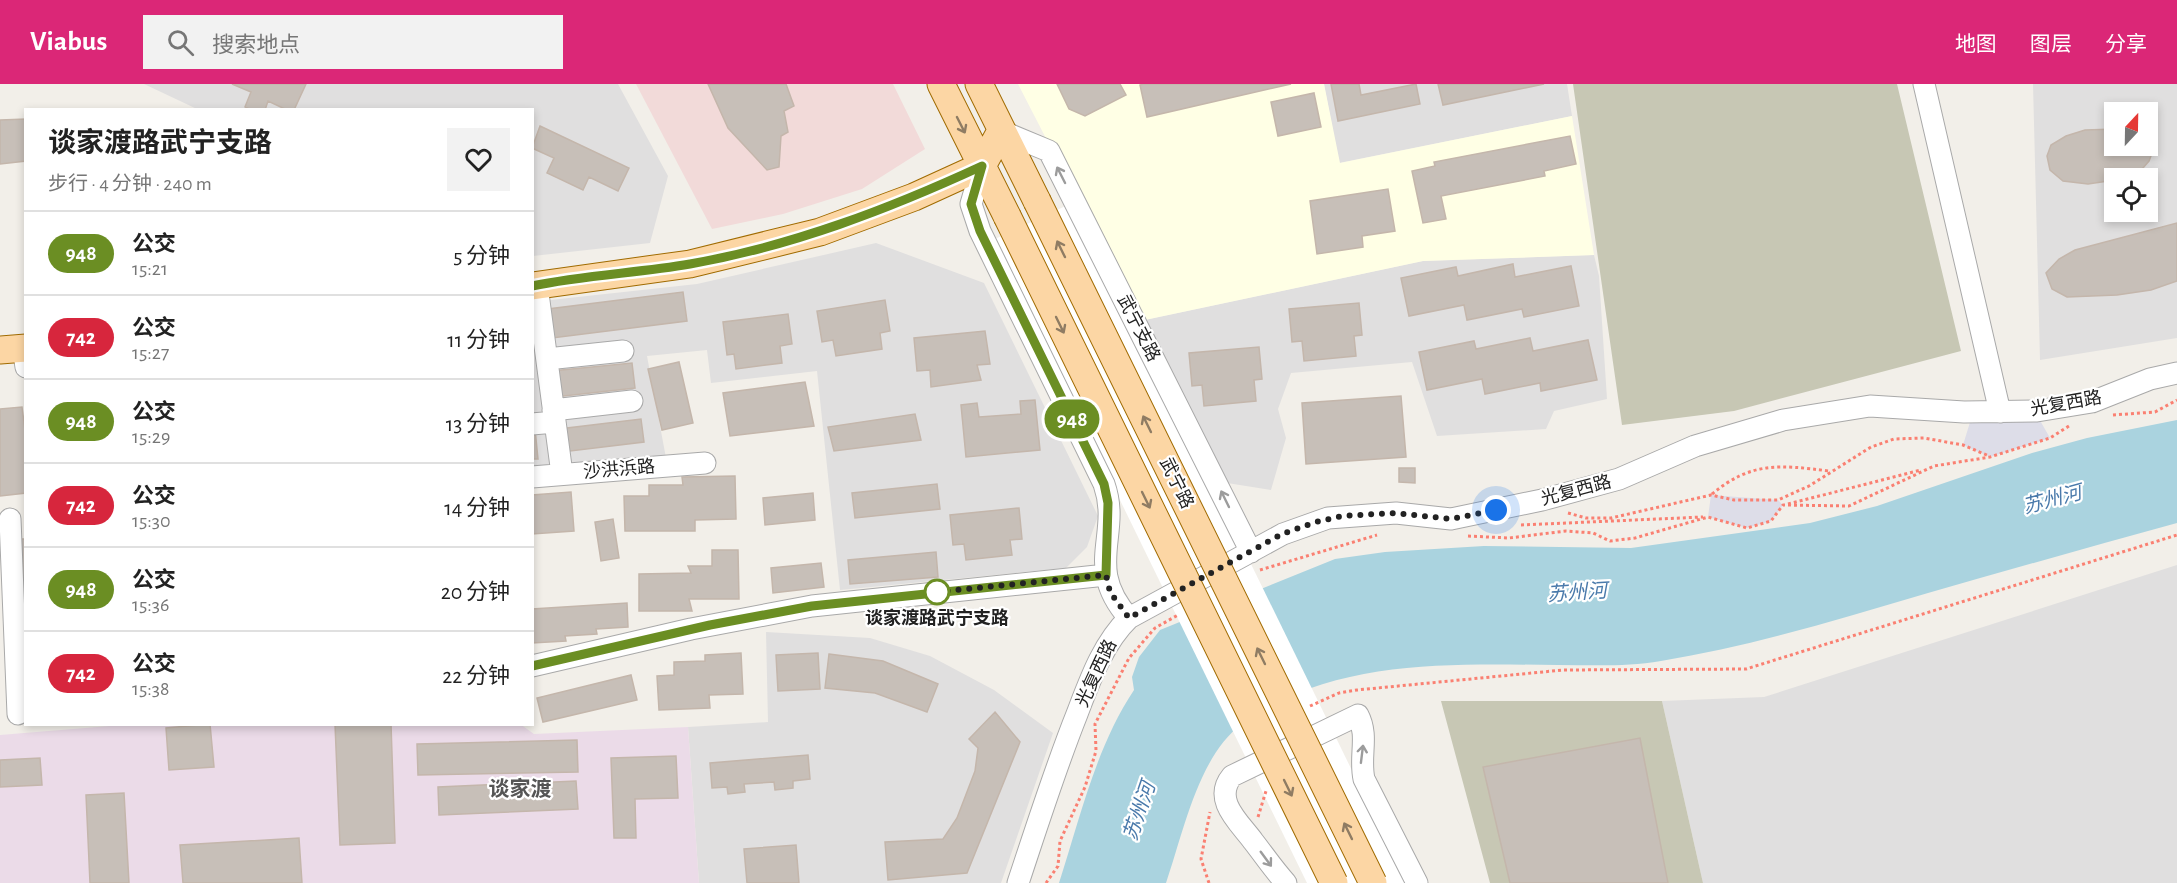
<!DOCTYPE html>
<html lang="zh">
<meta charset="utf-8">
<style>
body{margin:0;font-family:"Alegreya Sans","Noto Sans SC",sans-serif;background:#f2f2f2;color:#222;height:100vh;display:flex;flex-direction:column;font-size:22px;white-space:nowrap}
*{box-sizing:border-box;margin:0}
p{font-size:20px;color:#767676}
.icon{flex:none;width:33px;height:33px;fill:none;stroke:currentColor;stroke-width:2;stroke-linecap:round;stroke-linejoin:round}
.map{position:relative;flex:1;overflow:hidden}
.side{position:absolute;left:24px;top:24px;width:510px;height:618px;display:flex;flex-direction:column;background:#fff;border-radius:0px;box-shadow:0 3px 9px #0003}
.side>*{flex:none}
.badge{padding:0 12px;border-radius:20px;font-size:21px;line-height:39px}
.needle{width:39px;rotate:22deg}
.controls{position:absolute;left:2104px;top:18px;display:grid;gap:12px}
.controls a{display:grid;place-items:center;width:54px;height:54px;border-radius:0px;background:#fff;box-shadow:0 3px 9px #0003;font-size:30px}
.you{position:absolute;width:30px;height:30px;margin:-15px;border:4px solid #fff;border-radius:50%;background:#1a73e8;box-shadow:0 0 0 9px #1a73e833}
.map>.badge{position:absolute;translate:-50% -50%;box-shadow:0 0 0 3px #fff}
.round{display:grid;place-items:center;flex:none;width:63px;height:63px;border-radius:0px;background:#f2f2f2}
.head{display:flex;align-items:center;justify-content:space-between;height:102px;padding:0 24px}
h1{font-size:28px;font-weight:700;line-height:45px}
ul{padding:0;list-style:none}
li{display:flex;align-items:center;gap:18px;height:84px;padding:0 24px;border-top:2px solid #e0e0e0}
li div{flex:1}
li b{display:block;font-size:22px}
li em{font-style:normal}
li .badge{min-width:66px;font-weight:700;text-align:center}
header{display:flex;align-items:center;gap:36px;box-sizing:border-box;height:84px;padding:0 30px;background:#db2777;color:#fff}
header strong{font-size:28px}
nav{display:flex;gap:33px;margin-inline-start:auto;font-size:21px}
.search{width:420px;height:54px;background:#f2f2f2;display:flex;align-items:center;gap:15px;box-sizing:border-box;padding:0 21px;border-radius:0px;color:#767676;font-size:22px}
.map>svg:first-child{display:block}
.residential{fill:#e0dfdf;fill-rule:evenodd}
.commercial{fill:#f2dad9}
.industrial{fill:#ebdbe8}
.education{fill:#ffffe5}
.construction{fill:#c7c7b4}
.plaza{fill:#dddde8}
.water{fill:#aad3df}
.pier{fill:#fff}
.building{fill:#c7bfb8;stroke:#c4b6ab;stroke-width:1.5}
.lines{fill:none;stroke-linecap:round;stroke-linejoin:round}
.minor-casing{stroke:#a9a9a9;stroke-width:23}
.major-casing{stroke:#a06b00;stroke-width:29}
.path{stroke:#fa8072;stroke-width:3;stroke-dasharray:3 3;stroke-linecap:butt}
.minor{stroke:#fff;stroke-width:21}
.major{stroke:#fcd6a4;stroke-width:27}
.major-bridge-casing{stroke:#a06b00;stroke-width:29;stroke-linecap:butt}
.major-bridge{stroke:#fcd6a4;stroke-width:27}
.oneway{stroke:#8f7c63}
.oneway2{stroke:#9c9c9c}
.line-casing{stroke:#fff;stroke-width:14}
.line{stroke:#6b8e23;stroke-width:9}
.walk{stroke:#222;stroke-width:6;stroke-dasharray:0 10.8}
.stop-dot{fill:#fff;stroke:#6b8e23;stroke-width:3}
.labels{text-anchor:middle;stroke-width:4.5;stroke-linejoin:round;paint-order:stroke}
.street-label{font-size:18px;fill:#222;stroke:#fff}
.stop-label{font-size:18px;font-weight:bold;fill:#222;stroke:#fff}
.water-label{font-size:20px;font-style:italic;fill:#4a7aab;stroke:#fff}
.quarter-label{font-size:21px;font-weight:bold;fill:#555;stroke:#fff}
</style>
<header>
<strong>Viabus</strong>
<div class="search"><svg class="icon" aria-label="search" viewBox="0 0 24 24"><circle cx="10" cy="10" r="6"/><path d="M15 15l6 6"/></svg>搜索地点</div>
<nav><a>地图</a><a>图层</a><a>分享</a></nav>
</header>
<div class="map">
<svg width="2177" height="799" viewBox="0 0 2177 799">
<rect width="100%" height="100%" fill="#f2efe9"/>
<path class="residential" d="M144 0H618L668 92 650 159 533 172 532 26 197 25Z
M1324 0H1567L1572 32 1339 79Z
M2033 0H2177V254L2040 276ZM2115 28H2148V62H2115ZM2115 94H2148V128H2115Z
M876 159 984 199 1098 432 1087 463 1066 484 840 506 817 287 711 299 707 266 647 272 666 374 533 387 532 218 697 200Z
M1594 171 1599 192 1607 315 1554 327 1546 345 1437 352 1412 278 1291 289 1278 325 1286 354 1271 406 1221 398 1140 237 1423 177Z
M2177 481V799H1703L1662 617 1764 613Z
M766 548 870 554 930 572 994 606 1053 649 1001 799H699L688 643 768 638Z"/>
<path class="commercial" d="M636 0H893L925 65 862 105 783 130 712 145Z"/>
<path class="industrial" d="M134 640H520L534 650 688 643 699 799H0V651Z"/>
<path class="education" d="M1018 0H1324L1340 79 1572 32 1594 171 1423 177 1140 237Z"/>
<path class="construction" d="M1573 0H1897L1961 267 1734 327 1622 341Z
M1441 617H1662L1703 799H1490Z"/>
<path class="plaza" d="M2038 333 2050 354 1990 373 1963 361 1971 335Z
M1711 411 1778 416 1783 421 1771 437 1747 444 1708 433Z"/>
<path class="water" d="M2177 336V439C2094 462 2011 485 1928 509 1840 535 1752 562 1661 577 1626 583 1592 581 1558 581 1451 580 1332 574 1242 640 1198 672 1183 750 1166 799H1059C1080 734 1096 663 1134 606L1132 593 1139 573 1160 546 1335 475 1385 468 1484 462 1631 464 1810 439 1877 422 2032 369 2087 354Z"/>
<path class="pier" d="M1074 118 1407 799H1307L993 156Z"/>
<path class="building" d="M232 0H306L294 26H287L268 17 265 26H251L245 23 251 8Z
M708 0H786L794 22 784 27 788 48 781 52 779 83 767 86 728 44Z
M1057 0H1120L1126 11 1085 32 1069 25Z
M1291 0 1147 33 1140 1 1143 0Z
M1331 0H1359L1361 11 1416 0 1420 20 1338 37Z
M1438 0H1544L1443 21Z
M1314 9 1321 43 1278 52 1271 18Z
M26 35V77L0 80V36Z
M540 42 629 84 618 107 589 93 583 106 547 89 554 74 532 64Z
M2115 45V62H2148L2150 53 2154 64 2149 77 2142 85 2115 96 2088 100 2063 97 2050 86 2047 72 2051 61 2066 52 2085 46Z
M1570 52 1576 80 1544 87 1545 92 1441 112 1446 135 1423 139 1412 87 1435 82 1434 78Z
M1388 105 1395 147 1362 152 1363 163 1317 170 1310 117Z
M2177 139V197L2151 206 2117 211 2067 213 2052 205 2046 189 2059 175 2075 166Z
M1513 180 1515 193 1571 182 1579 222 1524 233 1522 225 1467 236 1464 221 1409 232 1401 194 1456 183 1458 192Z
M683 208 687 237 552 254 548 225Z
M885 216 890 247 880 249 882 265 836 272 833 256 822 258 817 227Z
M1359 219 1362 251 1354 252 1356 272 1304 277 1302 257 1292 258 1289 225Z
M788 230 792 260 780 262 782 279 736 285 734 270 727 271 723 238Z
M985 247 990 280 977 281 981 296 931 303 930 286 917 287 914 254Z
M1530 254 1533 267 1588 256 1597 296 1541 307 1540 299 1485 310 1482 295 1427 306 1419 268 1474 257 1476 265Z
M1259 263 1262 295 1254 296 1256 317 1204 322 1202 301 1192 302 1189 269Z
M679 278 693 339 662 346 648 285Z
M632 279 635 304 555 313 552 287Z
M805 298 814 342 730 352 723 309Z
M1401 312 1406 373 1306 380 1302 319Z
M1035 316 1040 366 966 373 961 321 977 319 979 333 1021 330 1020 317Z
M22 323 26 354V409L0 412V325Z
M915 330 921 356 834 367 828 343Z
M641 335 644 358 562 368 559 345Z
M532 345H535L538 375H532Z
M1399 384H1415V399L1399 398Z
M735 392 736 435 695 436V447H625L624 412H649V401H683L682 393Z
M937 400 940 425 855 434 852 409Z
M571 408 574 447 532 450V411Z
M813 409 815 436 765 441 763 414Z
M1019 424 1022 455 1010 456 1012 471 966 476 964 460 953 461 950 431Z
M613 435 619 474 601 477 595 438Z
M17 455H26V513H18Z
M712 466H738L739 515H689L692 527H639V490L691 489 688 482H712Z
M936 468 938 493 850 500 848 476Z
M821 479 824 503 773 509 771 484Z
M627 519 628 543 596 545 597 550 565 552 566 557 532 559V525Z
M741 569 743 610 709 611 710 624 659 626 657 592 674 591V578L705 577V571Z
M818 569 820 605 778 607 776 571Z
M829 570 883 577 938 600 927 628 875 609 825 604Z
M631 591 637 616 543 638 537 614Z
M995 628 1020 658 967 789 888 796 885 758 943 755 957 734 975 687 978 664 969 655Z
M210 640 214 683 169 686 166 644Z
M335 640H391L395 759 340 761Z
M1640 654 1668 799H1510L1483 683Z
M577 656 578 688 418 691 417 660Z
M808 671 810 695 793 697V704L775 706 774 698 744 700 745 708 728 710 727 703 712 704 710 679Z
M676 672 678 714 635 715 636 754H614L611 674Z
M40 674 42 701 0 703V676Z
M576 697 578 725 439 731 438 703Z
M124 709 129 799H90L86 711Z
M299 754 302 799H183L180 761Z
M796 761 799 799H747L744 765Z"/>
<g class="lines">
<defs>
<path id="minor" d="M1924 0 2000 328
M1001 47 1049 67 1251 468
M982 82 971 120 980 147 1104 400C1122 451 1083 482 1129 534
M537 202 562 390
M23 264 26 283
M547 275 623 267
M553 326 632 317
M532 340 555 338
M532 393 705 379
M10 435 18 630
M532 582 691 545 812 522 1106 491
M1018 799C1037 742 1055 685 1077 630 1090 596 1103 559 1129 534L1283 450 1328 434 1396 429 1451 435 1542 416 1619 395 1695 362 1783 336 1870 322 1964 328 2037 327 2092 318 2150 295 2177 289
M1286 799C1274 786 1264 771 1253 757 1240 739 1212 716 1232 692L1358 631C1369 652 1359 672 1364 695L1417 799"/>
<path id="major" d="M941 0 1007 132
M979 0 1037 117
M532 202 690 180 820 148 914 113 982 82 1001 47
M0 266 26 264"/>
</defs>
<use href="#minor" class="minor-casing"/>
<use href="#major" class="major-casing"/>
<path class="path" d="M2113 331 2155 328 2177 316
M1712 410C1752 377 1780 381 1829 387
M1788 420 1921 386
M1568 429 1586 434H1611L1711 411 1734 416H1778L1809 402 1871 363 1894 355 1924 354 1963 361 1989 372
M1521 441 1703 433
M1468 452 1509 454 1566 447 1593 449 1610 457 1635 454 1708 433 1747 444 1771 437 1783 421 1849 422 1934 382 1990 373 2050 354 2069 342
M1260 486 1377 451
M1310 622 1339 609 1357 606 1563 586 1746 585 2177 451
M1258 733 1266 707
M1046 799 1058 782 1060 757 1085 703 1096 667 1095 640 1129 574 1155 544 1178 531
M1209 799 1201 775 1210 728"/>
<use href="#minor" class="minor"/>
<use href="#major" class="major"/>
<defs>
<path id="major-bridge" d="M1037 117 1373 799
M1007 132 1334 799"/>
</defs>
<use href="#major-bridge" class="major-bridge-casing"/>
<use href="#major-bridge" class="major-bridge"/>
</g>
<defs><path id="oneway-shaft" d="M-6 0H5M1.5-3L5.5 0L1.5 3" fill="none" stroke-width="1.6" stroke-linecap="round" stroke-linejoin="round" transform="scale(1.5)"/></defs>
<g class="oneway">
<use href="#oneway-shaft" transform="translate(961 41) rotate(63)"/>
<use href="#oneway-shaft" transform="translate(1061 165) rotate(-116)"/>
<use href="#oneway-shaft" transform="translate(1060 241) rotate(64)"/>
<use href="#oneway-shaft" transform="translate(1147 340) rotate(-116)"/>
<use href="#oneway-shaft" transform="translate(1146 416) rotate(64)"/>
<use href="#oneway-shaft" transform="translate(1261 572) rotate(-116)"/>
<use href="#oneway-shaft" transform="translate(1288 704) rotate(64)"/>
<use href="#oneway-shaft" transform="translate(1348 747) rotate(-116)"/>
</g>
<g class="oneway2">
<use href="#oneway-shaft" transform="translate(1061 91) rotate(-117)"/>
<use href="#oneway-shaft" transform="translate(1225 415) rotate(-116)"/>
<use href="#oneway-shaft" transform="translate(1362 670) rotate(-83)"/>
<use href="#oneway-shaft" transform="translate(1266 775) rotate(54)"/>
</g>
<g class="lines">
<defs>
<path id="line" d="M532 202C584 191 638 189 690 180 792 162 889 125 982 82L971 120 980 147 1104 400 1108 419 1106 491 812 522 710 541 532 582"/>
</defs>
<use href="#line" class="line-casing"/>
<use href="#line" class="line"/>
<path class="walk" d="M937 508 1106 491 1110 508 1129 534 1282 450 1316 438 1342 432 1395 429 1451 435 1496 426"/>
</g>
<circle class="stop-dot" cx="937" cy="508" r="12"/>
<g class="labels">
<g class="street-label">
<text transform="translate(1139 244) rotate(63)" y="6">武宁支路</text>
<text transform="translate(2066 319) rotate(-10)" y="6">光复西路</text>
<text transform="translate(619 385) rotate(-5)" y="6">沙洪浜路</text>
<text transform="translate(1177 399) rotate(64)" y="6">武宁路</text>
<text transform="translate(1576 406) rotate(-15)" y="6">光复西路</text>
<text transform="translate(1096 589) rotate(-65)" y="6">光复西路</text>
</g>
<g class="stop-label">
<text x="937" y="540">谈家渡路武宁支路</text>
</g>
<g class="water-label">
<text transform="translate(2052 415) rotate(-15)" y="7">苏州河</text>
<text transform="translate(1577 508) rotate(-4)" y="7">苏州河</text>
<text transform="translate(1139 727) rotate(-71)" y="7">苏州河</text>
</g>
<g class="quarter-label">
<text x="520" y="712">谈家渡</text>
</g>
</g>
</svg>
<div class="controls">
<a><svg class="needle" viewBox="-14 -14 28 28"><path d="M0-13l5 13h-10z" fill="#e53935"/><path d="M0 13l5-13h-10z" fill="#767676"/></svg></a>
<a><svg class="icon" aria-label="locate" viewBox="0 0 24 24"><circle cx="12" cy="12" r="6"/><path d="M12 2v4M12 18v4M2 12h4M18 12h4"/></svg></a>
</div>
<div class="you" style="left:1496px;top:426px"></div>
<b class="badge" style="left:1072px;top:335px;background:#6b8e23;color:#fff">948</b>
<section class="side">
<div class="head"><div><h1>谈家渡路武宁支路</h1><p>步行 · 4 分钟 · 240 m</p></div><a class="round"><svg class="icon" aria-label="heart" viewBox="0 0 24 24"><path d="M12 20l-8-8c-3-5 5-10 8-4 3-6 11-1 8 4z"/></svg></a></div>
<ul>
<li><span class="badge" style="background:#6b8e23;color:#fff">948</span><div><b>公交</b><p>15:21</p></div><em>5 分钟</em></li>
<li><span class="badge" style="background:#d7263d;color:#fff">742</span><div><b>公交</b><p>15:27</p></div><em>11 分钟</em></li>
<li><span class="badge" style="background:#6b8e23;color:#fff">948</span><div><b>公交</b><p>15:29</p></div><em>13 分钟</em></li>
<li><span class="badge" style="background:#d7263d;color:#fff">742</span><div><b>公交</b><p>15:30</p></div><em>14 分钟</em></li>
<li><span class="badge" style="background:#6b8e23;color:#fff">948</span><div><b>公交</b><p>15:36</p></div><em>20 分钟</em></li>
<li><span class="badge" style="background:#d7263d;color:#fff">742</span><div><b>公交</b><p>15:38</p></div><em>22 分钟</em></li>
</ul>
</section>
</div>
